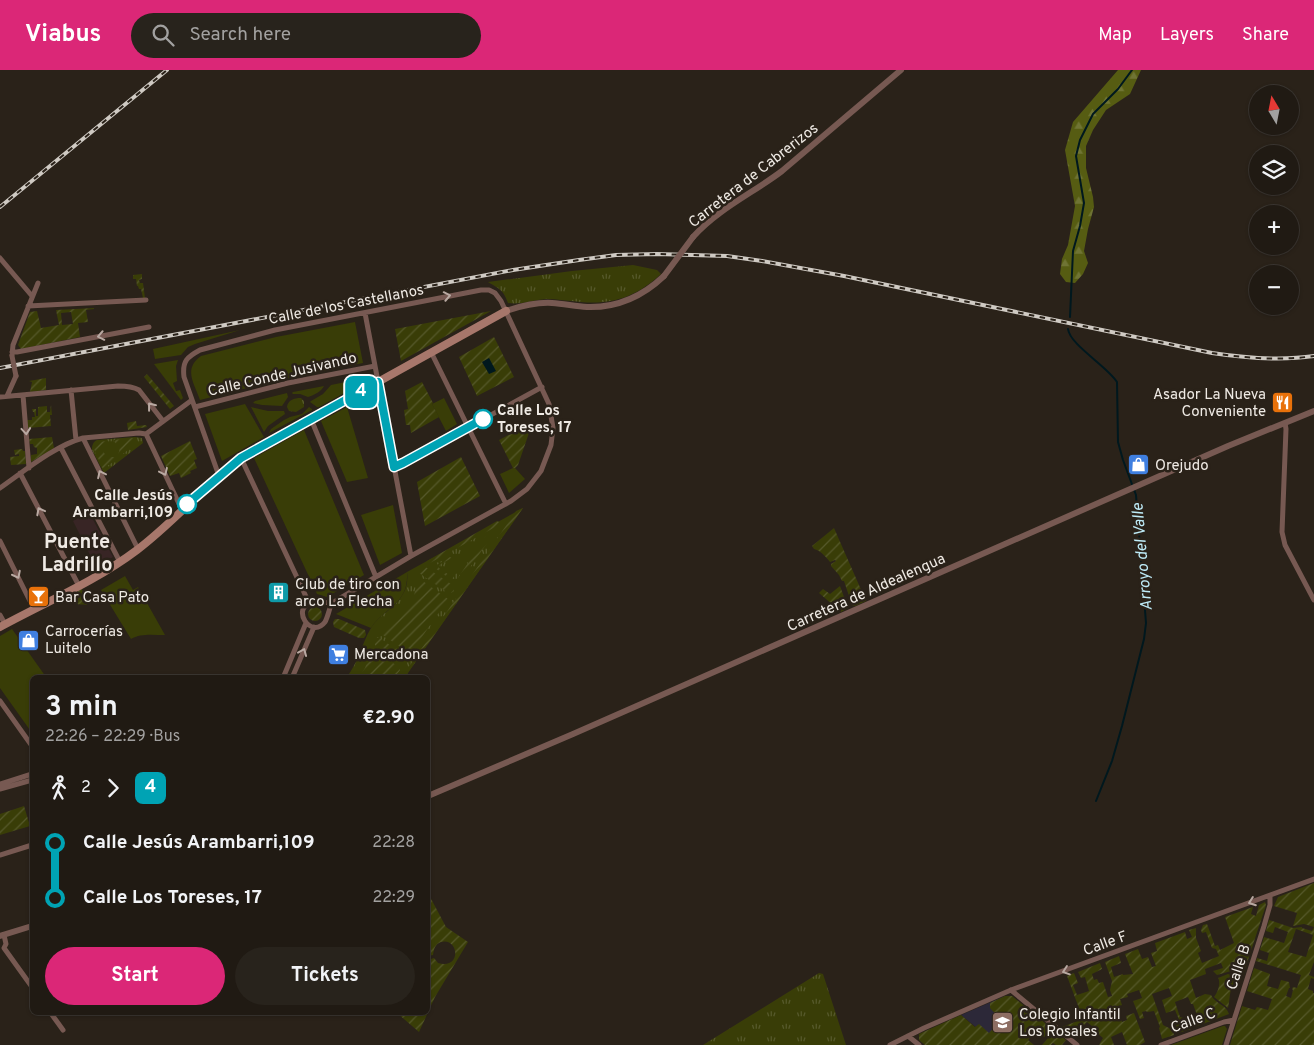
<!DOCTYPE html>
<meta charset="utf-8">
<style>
body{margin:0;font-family:Overpass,sans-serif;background:#28231c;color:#f1f3f6;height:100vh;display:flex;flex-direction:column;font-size:19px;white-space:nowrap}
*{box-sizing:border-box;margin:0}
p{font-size:16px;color:#a2a1a0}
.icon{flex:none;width:28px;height:28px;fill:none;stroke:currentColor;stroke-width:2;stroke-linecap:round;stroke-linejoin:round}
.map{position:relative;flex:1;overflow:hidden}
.panel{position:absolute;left:30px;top:605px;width:400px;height:340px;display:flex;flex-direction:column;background:#201a13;border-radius:8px;box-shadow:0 1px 4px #0004,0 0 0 1px #3d3833}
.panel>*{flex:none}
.badge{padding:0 10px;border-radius:8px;font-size:18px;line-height:32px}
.needle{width:32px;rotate:350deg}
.fabs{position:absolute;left:1249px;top:15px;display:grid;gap:10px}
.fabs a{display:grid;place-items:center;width:50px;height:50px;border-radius:50%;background:#201a13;box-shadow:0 1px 4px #0004,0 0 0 1px #3d3833;font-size:25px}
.map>.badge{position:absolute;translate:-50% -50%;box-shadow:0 0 0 2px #fff}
.legs{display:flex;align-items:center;gap:8px;height:55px;padding:0 15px;font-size:16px}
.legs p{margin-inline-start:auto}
.headline{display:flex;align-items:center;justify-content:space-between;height:85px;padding:0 15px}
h1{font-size:28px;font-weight:700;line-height:38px}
.primary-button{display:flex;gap:10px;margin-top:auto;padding:10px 15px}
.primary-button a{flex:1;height:58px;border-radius:30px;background:#db2777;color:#fff;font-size:20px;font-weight:700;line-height:58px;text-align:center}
.primary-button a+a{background:#28231c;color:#f1f3f6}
ul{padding:0 15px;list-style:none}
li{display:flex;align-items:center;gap:18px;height:55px;font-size:19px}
li i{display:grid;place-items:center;width:8px;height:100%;margin:0 6px;background:currentColor}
li i::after{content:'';width:12px;height:12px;margin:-6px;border:4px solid;border-radius:50%;background:#201a13}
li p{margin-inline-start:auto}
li:first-child i{background:linear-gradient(#0000 50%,currentColor 0)}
li:last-child i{background:linear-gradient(currentColor 50%,#0000 0)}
header{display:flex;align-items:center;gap:30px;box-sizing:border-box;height:70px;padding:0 25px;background:#db2777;color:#fff}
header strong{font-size:24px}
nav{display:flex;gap:28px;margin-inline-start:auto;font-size:18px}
.search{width:350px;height:45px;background:#28231c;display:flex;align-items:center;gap:12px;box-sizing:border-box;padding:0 18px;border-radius:28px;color:#a2a1a0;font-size:19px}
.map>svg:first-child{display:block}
.industrial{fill:#382525}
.education{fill:#2c2838}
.grass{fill:#393d07}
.forest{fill:url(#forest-firs)}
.park{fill:url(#park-tufts)}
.garden{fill:url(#garden-furrows);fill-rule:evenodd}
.water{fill:#00181e}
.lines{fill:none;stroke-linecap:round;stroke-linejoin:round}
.stream{stroke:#00181e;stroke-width:2}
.minor{stroke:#775952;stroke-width:5}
.tertiary{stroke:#775952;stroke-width:6}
.secondary{stroke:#a7776b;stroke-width:8}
.rail-casing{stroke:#cfcac3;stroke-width:4}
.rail{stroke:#2a2219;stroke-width:2;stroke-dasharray:5.5;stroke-linecap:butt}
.minor-bridge{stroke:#775952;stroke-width:5}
.tertiary-bridge{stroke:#775952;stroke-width:6}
.oneway{stroke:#b9a9a2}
.line-1-casing{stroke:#fff;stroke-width:11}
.line-1{stroke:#00a3b4;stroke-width:8}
.stop-1-dot{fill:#fff;stroke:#00a3b4;stroke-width:2.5}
.labels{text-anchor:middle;stroke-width:5;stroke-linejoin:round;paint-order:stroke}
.street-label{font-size:15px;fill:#efeae4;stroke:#2a2219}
.poi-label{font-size:15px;fill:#efeae4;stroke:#2a2219;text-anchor:start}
.stop-label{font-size:15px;font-weight:bold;fill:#efeae4;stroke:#2a2219;text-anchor:start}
.water-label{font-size:16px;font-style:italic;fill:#beebf7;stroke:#2a2219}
.district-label{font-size:20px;font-weight:bold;fill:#efeae4;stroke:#2a2219}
</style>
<header>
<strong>Viabus</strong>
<div class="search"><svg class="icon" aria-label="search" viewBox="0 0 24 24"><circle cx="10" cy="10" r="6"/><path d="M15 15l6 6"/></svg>Search here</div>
<nav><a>Map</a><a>Layers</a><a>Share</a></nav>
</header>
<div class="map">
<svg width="1314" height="975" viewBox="0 0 1314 975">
<defs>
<pattern id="forest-firs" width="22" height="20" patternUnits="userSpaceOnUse" patternTransform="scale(1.25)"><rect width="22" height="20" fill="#565c12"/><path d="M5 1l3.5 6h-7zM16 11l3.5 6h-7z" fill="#6f7434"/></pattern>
<pattern id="park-tufts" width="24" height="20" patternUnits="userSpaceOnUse" patternTransform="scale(1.25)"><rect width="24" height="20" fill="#393d07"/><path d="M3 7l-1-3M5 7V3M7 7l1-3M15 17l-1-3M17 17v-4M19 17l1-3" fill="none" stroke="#56592b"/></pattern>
<pattern id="garden-furrows" width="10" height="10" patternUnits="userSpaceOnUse" patternTransform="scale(1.25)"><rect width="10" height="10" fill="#393d07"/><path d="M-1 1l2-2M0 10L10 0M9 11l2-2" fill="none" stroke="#56592b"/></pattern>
</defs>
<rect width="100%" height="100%" fill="#2a2219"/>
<path class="industrial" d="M89 442 113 487 96 497 73 451Z"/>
<path class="education" d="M1005 926H1009L1014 928 998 975 961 945Z"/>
<path class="grass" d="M355 252 363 293 287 308 200 330C194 313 183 299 201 286L276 267Z
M240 260 195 274 188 277 181 285 155 289 153 279Z
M178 290 176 296 177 311 173 313 176 321 180 320 183 328 181 330 154 294Z
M365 308 366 311 319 337H317L310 332 311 331 323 324 331 315Z
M324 316C322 321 314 325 308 327L300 324H293L292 323 293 322Z
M287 323 288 327 282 336 262 335 253 333 255 331Z
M444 328 457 354 446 361 432 334Z
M245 334 264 367 222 391 205 344Z
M251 337 268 341H284L285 344 268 356 264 362Z
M309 337 312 339V340L269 363 271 359 284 350 290 347 302 344Z
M347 337 368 408 347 412 321 351Z
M304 360 364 505 327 527 317 524 254 388Z
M513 398H515L525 409 509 423 500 404Z
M393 435 402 483 380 495 361 445Z
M407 502C409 534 386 536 371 558L336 544Z
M125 506 133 520 138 517 165 565C153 565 141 563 131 569L101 520Z
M12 559 46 607 32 608V663L0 618V566Z
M1223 956H1225L1227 959 1222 975H1171Z"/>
<path class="forest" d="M1118 0H1141L1130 24 1106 40 1093 60 1086 76V98L1093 127 1094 137 1088 159 1084 181 1088 193 1083 204 1075 213 1066 212 1060 204 1062 189 1068 175 1075 136 1065 80 1073 52Z"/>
<path class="park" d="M633 195 657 200 661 204C637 226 614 235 581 232 569 231 557 229 546 229 533 230 520 235 508 233 503 219 499 219 488 212L572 201Z
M301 328 304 331V337L296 342 289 341 287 337C288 330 294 328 301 328Z
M135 367 142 368 143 373 104 403 92 380C92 375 93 372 97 370Z
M523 438 405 607 346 608C359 592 361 575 371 558 379 544 395 539 403 524 407 518 408 509 407 502Z
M819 903 823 904 846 975H703Z"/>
<path class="garden" d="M142 204V209L139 210 140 213H143L145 228H143L141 219H139L138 216H137L136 209H133V205Z
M94 238V239L86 240 88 252 78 253 80 267 21 279 18 275 30 242 37 241 41 258 59 255 56 240ZM71 242 73 254 62 255 61 243Z
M491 241 401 291 395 259Z
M494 267 514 307 477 326 459 287Z
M147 304 174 336 170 339 144 307Z
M46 308V320L30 322 32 312 29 311Z
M422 312 433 333 432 334 439 347 411 363 410 355H406L404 340 408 339 405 321Z
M51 335 52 345H50L51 356 28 358 27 350H32V347H35L34 342H33L32 339H36V346H38V337L47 336V342H50Z
M136 351 137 356 146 355 147 357 128 360 127 353Z
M529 354 530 360 518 395 515 398H513L499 370Z
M52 367 54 378 31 392V385L37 384V378L34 377 33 374H30L29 369Z
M133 368 136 371V374L120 386 118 384C122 377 116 375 113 370Z
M108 371V372L104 376V383L108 387H114L116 390 103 399 93 377 97 372Z
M190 371 197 389 194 390 197 398 190 401 191 403 181 408 179 403 170 406 161 386Z
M22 379 23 381H25L26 394 11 395 10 387 19 386V384L15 385 14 380Z
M461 387 480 426 425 456 417 412Z
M523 438 405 607H402L516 441Z
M497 451 499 452V455L430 493 427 492V491Z
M834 458 866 531 855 536 852 535 844 511H842L839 505 831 496V494L836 491 835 490 830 492C826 487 820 480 814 479L812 476Z
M491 464 492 466 459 513H456V511L485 467Z
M450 487 452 488 439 495V498L449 505H452L459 495H461L453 508 450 509 435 498V496Z
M421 495 424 496 454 516V521L451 523H448L419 503 418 499Z
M420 509 448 529 411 583H409L380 563V561L402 543 408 536 414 526 417 511Z
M840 516 848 538 841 542 819 523 823 519 830 524Z
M82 519 87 535C77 534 74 536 70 526Z
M308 544a7 7 0 1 1 14 0a7 7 0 1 1-14 0Z
M335 549H339L365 560 366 565 364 568H359L334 557 333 552Z
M377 568H380L405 586 407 589 405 592 400 593 376 577 374 572Z
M373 580 399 597 400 600 395 607H359L365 598 371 581Z
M24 736 30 756 0 765V744Z
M1314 813V892L1309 905 1314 907V909L1311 908 1308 919 1313 921V923H1314V975H1230L1242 936 1255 940 1257 937 1268 940 1272 929 1247 921 1254 898 1270 904 1267 916 1278 919 1281 910 1289 912 1290 918H1289L1286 926 1291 928 1293 920 1292 919 1293 917 1297 918 1301 905 1256 891 1257 888 1267 891 1269 883 1260 880 1264 867 1284 873 1288 862 1275 857 1273 863 1266 861 1269 850 1293 858 1302 857V858L1312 861 1314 857 1304 854 1293 856 1297 843 1274 836 1278 827ZM1296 859 1313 865 1306 887 1288 882Z
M428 823 446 857 468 872 435 927 419 962 397 943 428 942V890L434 888 438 893C462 900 459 867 441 872 435 874 434 879 433 885L428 886Z
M1265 832 1266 835 1243 905 1231 901 1217 905 1213 901 1223 898 1221 893 1205 899 1206 904 1190 910 1196 928 1205 924 1211 925C1215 934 1226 934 1229 944L1195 957 1190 948 1197 945 1193 934H1191L1188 927 1175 932 1180 947 1187 949 1191 959 1178 963 1176 954 1180 952 1175 940 1166 943 1162 930 1172 926 1169 918 1152 924 1163 955 1173 960 1174 965 1162 969 1159 958 1160 957 1154 941 1147 942 1146 941 1142 942 1144 948 1140 949 1133 931 1142 928 1139 920 1127 924 1128 927 1120 929 1122 935 1117 937 1122 952 1127 950 1126 946 1134 943 1145 972 1140 975H1127L1122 962 1111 967 1114 975H1099L1103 968 1097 963 1098 961 1087 952 1082 957 1083 958 1075 968 1062 957 1083 949 1067 906 1074 903 1078 913 1073 915 1077 925 1089 921 1085 907 1081 908 1078 902 1100 893 1102 899 1092 904 1094 910 1097 909 1099 913 1103 912 1108 927 1112 926 1110 920 1112 911 1105 892 1119 886 1121 893 1111 897 1114 907 1123 904V905L1133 904 1125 884 1138 879 1142 889 1148 887 1152 897 1156 896 1151 883 1157 881 1155 873 1185 862 1187 869 1192 867 1189 860 1196 858V868L1201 881 1198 883 1202 893 1219 886 1216 879 1212 878 1206 862 1202 863 1201 860 1203 855 1207 854 1215 876 1218 875 1220 880 1234 873 1225 847 1253 837 1251 844 1256 846 1259 835Z
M1228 904 1239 908C1228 917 1231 926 1228 938L1214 927C1218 922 1221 913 1218 908Z
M1005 926H1012L1051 958 1044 967 1036 961 1028 970 1034 975H925L919 970V964L961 945 975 957 979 954 989 963 1001 950 990 938V933Z
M1054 961 1066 970 1062 975H1056L1053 973 1051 975H1042Z"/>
<path class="water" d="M489 288 496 301 489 304 482 292Z"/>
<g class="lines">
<path class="stream" d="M1070 247 1073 181 1080 156 1084 133 1076 86 1080 70 1093 44 1118 19 1132 0
M1068 259C1070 275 1107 296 1117 312L1118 372 1123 390 1136 425 1146 553 1144 569 1122 656 1112 691 1096 731"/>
<path class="minor" d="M0 188 32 226
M28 236 146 230
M365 243 411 486
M12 282H17L149 257
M431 282 506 434
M12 285 13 275 38 213
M71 320 76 370
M23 325 29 398
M7 326 16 306
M0 327 118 316C125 316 132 316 139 320L163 351
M195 337 288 313 375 296
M311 349 376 507
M1285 353 1286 359 1282 462 1285 475 1314 530
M146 364 182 440
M83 368 138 479
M61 378 120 492
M241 388 309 533
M394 397 403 393 542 317
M20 403 79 516
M219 406 184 307C182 291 187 287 200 280L275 260 481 220H489L495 223 501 231 549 334 553 358 551 375 541 401 527 419 511 431 411 486 334 532 332 533C326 533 318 531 312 532 290 538 311 570 325 552 328 547 329 539 332 533
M0 418C23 402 56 375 83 368L139 363 146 364 192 330
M0 471 34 539
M0 545 5 554
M283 608 306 553
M292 608 314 557
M0 631 32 676
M0 714 32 704
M0 719 32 710
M0 785 32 775
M4 865 6 874 4 878 32 917
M1011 920 1077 975
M50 942 63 960
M908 966 919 975
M890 975 924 958 1011 920 1314 809
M1161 975 1224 952 1234 950
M1226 975 1264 856 1270 835V826"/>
<path class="tertiary" d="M693 167C718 139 753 123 782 101L901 0
M506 241C521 236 536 232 552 233 564 234 575 236 587 237 618 238 643 226 664 206
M428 726 573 664 1228 376 1314 341
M0 866 32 856"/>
<path class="secondary" d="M0 557C46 532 96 511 137 480 174 452 204 416 241 388L506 241"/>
<defs>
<path id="rail" d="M0 137 167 0
M0 298 513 200 579 190 616 185 657 184 727 186 762 191 844 206 1212 283C1245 288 1280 291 1314 286"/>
</defs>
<use href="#rail" class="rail-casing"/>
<use href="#rail" class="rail"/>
<path class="minor-bridge" d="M12 286 16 306"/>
<path class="tertiary-bridge" d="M664 206 693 167"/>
</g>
<defs><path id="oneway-chevron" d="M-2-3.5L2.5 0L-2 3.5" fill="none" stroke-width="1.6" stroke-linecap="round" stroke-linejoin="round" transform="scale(1.25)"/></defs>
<g class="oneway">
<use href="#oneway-chevron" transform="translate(447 226) rotate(-11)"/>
<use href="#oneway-chevron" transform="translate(101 266) rotate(169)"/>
<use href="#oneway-chevron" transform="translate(151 336) rotate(-128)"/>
<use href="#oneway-chevron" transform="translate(26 361) rotate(85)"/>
<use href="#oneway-chevron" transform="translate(164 402) rotate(65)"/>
<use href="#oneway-chevron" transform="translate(101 404) rotate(-116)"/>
<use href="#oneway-chevron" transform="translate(40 441) rotate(-118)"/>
<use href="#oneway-chevron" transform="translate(17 505) rotate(63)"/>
<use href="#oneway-chevron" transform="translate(303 582) rotate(-67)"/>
<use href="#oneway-chevron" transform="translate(1252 832) rotate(160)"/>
<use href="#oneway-chevron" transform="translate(1066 901) rotate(161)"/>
</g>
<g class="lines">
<defs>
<path id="line-1" d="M187 434 241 388 378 312 394 397 403 393 483 349"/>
</defs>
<use href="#line-1" class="line-1-casing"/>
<use href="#line-1" class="line-1"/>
</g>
<defs>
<symbol id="restaurant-square" viewBox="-11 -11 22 22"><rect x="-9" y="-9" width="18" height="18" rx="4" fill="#e8710a" stroke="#2a2219"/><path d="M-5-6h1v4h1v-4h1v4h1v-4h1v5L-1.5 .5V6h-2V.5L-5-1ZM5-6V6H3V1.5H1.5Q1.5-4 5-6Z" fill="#fff"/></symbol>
<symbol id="shop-square" viewBox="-11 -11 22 22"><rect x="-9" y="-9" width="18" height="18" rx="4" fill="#3f7fe0" stroke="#2a2219"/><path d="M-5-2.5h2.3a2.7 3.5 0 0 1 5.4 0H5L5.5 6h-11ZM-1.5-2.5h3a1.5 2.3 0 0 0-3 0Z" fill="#fff"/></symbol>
<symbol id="building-square" viewBox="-11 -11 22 22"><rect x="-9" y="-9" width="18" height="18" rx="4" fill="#0f9aa8" stroke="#2a2219"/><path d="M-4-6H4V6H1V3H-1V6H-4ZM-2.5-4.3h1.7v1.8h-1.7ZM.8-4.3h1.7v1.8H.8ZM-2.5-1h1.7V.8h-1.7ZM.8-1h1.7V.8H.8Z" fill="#fff"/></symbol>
<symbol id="bar-square" viewBox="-11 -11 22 22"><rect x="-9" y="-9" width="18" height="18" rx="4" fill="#e8710a" stroke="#2a2219"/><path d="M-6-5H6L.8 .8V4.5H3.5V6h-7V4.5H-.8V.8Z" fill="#fff"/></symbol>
<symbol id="supermarket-square" viewBox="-11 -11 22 22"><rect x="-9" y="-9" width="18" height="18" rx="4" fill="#3f7fe0" stroke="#2a2219"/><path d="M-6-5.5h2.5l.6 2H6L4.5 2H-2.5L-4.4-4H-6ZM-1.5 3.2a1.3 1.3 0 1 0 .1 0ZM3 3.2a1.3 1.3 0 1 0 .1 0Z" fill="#fff"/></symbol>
<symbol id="school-square" viewBox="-11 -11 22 22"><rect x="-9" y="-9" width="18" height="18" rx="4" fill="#8d6e63" stroke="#2a2219"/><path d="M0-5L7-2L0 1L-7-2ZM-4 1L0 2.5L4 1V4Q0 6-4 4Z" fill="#fff"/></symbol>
</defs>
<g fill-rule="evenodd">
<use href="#restaurant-square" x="1270" y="320" width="25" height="25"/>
<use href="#shop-square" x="1126" y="382" width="25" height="25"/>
<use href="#building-square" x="266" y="510" width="25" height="25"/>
<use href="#bar-square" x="26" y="514" width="25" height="25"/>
<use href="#shop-square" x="16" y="558" width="25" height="25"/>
<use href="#supermarket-square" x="326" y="572" width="25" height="25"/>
<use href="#school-square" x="990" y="940" width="25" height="25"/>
</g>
<g class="stop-1-dot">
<circle cx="483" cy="349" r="9"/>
<circle cx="187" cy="434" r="9"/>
</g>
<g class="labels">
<g class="street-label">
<text transform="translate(753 105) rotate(-38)" y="5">Carretera de Cabrerizos</text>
<text transform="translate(346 234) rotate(-11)" y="5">Calle de los Castellanos</text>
<text transform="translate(282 304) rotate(-13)" y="5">Calle Conde Jusivando</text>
<text transform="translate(866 522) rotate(-24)" y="5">Carretera de Aldealengua</text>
<text transform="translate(1105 873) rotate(-20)" y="5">Calle F</text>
<text transform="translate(1238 897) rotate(-72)" y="5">Calle B</text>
<text transform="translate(1193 950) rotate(-20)" y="5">Calle C</text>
</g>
<g class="poi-label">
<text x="1266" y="329" text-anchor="end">Asador La Nueva<tspan x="1266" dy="17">Conveniente</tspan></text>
<text x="1155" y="400">Orejudo</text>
<text x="295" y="519">Club de tiro con<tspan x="295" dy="17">arco La Flecha</tspan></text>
<text x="55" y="532">Bar Casa Pato</text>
<text x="45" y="566">Carrocerías<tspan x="45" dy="17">Luitelo</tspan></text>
<text x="354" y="589">Mercadona</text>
<text x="1019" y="949">Colegio Infantil<tspan x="1019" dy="17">Los Rosales</tspan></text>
</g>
<g class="stop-label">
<text x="497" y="345">Calle Los<tspan x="497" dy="17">Toreses, 17</tspan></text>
<text x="173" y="430" text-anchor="end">Calle Jesús<tspan x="173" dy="17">Arambarri,109</tspan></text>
</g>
<g class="water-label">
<text transform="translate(1141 487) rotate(-95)" y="6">Arroyo del Valle</text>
</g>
<g class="district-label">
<text x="77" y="478">Puente<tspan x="77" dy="23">Ladrillo</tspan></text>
</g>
</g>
</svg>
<div class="fabs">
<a><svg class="needle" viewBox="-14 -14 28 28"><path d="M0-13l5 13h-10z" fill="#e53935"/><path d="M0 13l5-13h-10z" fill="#a2a1a0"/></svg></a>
<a><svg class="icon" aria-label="layers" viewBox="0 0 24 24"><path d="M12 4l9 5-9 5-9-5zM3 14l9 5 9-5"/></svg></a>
<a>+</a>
<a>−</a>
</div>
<b class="badge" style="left:361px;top:322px;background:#00a3b4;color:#fff">4</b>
<section class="panel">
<div class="headline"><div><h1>3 min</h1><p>22:26 – 22:29 · Bus</p></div><b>€2.90</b></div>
<div class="legs"><svg class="icon" aria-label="walk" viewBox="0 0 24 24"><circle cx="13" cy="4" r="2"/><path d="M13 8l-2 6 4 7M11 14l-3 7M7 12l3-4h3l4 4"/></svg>2<svg class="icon" aria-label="forward" viewBox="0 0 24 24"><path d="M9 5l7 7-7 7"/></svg><b class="badge" style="background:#00a3b4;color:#fff">4</b></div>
<ul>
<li><i style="color:#00a3b4"></i><b>Calle Jesús Arambarri,109</b><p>22:28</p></li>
<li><i style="color:#00a3b4"></i><b>Calle Los Toreses, 17</b><p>22:29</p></li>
</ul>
<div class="primary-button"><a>Start</a><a>Tickets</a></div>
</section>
</div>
